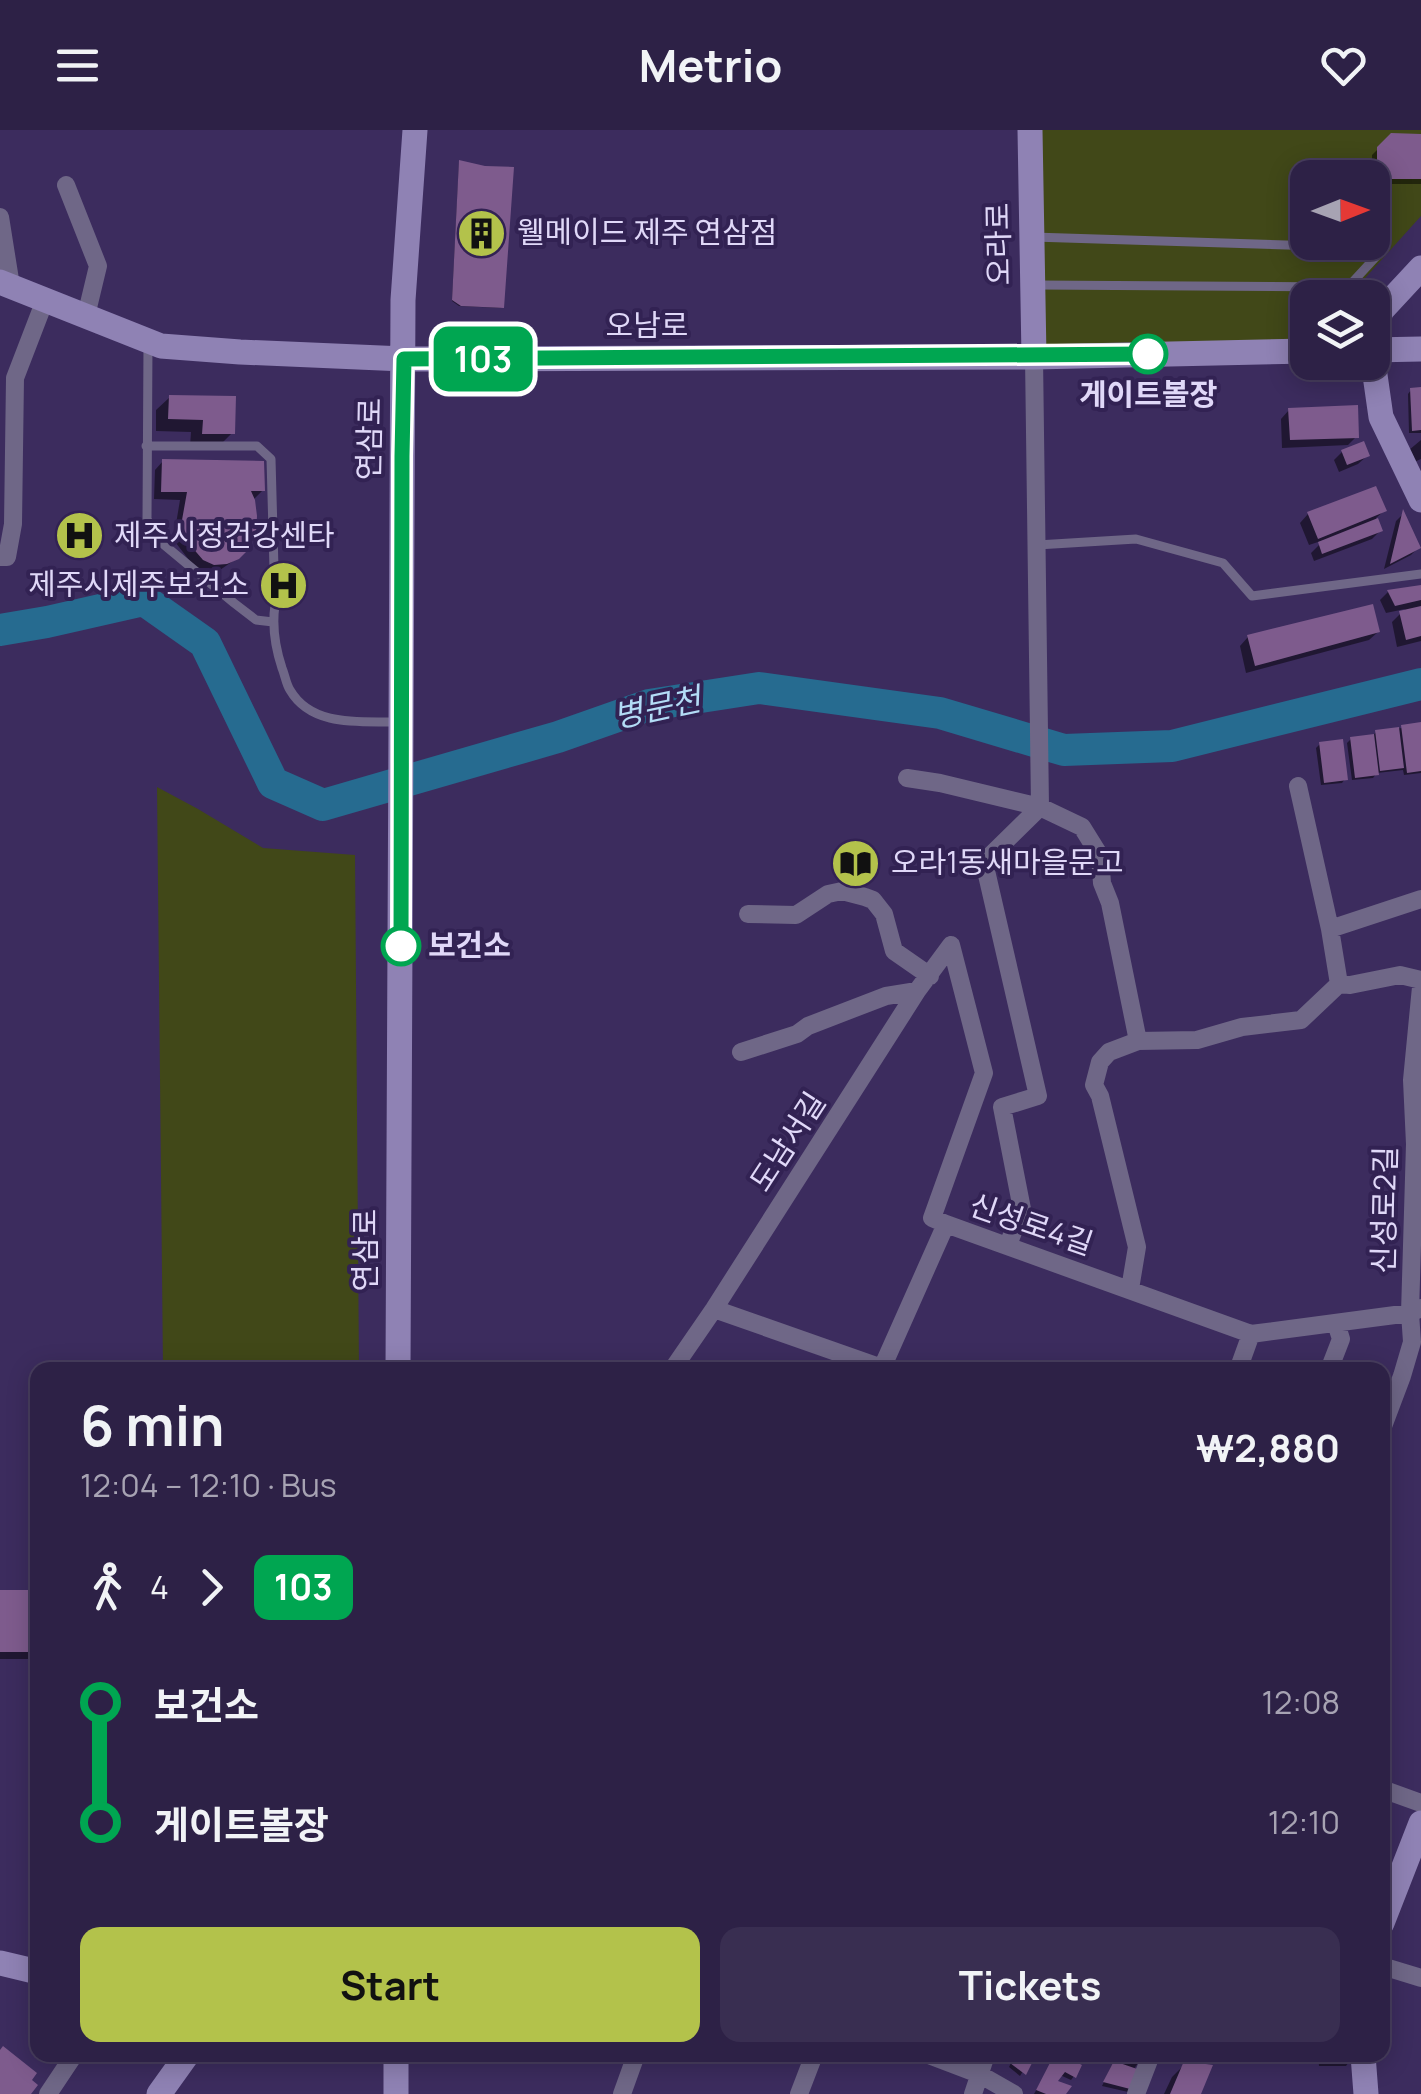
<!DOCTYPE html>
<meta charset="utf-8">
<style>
body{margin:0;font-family:Manrope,"Noto Sans KR",sans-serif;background:#392e51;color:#f1f3f6;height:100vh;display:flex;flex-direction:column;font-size:38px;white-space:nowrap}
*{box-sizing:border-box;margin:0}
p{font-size:32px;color:#a7a3b3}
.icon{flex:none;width:55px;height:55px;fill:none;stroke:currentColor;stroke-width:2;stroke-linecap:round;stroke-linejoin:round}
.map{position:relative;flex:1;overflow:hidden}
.sheet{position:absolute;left:30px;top:1232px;width:1360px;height:700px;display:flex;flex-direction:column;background:#2d2146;border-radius:20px;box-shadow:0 5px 25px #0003,0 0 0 2px #483e5f}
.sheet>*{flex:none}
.badge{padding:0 20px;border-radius:15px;font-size:35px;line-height:65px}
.needle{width:65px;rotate:89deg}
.buttons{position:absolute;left:1290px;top:30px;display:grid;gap:20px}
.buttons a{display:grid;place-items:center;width:100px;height:100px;border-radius:20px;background:#2d2146;box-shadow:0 5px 25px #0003,0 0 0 2px #483e5f;font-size:50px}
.map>.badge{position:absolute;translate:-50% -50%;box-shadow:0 0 0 5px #fff}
.legs{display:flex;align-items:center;gap:15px;height:110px;padding:0 50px;font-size:32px}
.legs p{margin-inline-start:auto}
.summary{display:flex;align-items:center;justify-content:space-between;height:170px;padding:0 50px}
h1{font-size:55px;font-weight:700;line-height:75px}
.primary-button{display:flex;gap:20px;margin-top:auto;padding:20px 50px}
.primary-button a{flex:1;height:115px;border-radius:20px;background:#b3c24b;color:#111;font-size:40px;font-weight:700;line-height:115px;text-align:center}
.primary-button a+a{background:#392e51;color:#f1f3f6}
ul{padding:0 50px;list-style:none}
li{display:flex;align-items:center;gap:35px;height:120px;font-size:38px}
li i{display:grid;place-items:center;width:15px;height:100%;margin:0 12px;background:currentColor}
li i::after{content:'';width:25px;height:25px;margin:-12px;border:8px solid;border-radius:50%;background:#2d2146}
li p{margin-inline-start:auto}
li:first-child i{background:linear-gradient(#0000 50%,currentColor 0)}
li:last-child i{background:linear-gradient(currentColor 50%,#0000 0)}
header{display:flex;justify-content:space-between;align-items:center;height:130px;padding:0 50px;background:#2d2146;font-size:45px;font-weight:700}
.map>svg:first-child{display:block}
.green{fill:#414818;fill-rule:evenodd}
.shadow{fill:#0007}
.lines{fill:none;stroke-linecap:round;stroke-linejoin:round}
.river{stroke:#266b90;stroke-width:32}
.building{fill:#7e5b8d}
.lane{stroke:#6f6787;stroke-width:9}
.street{stroke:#6f6787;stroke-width:18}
.secondary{stroke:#8f82b4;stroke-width:25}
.line-1-casing{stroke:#fff;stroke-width:22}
.line-1{stroke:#00a651;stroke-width:15}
.stop-1-dot{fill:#fff;stroke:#00a651;stroke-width:5}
.labels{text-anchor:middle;stroke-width:8;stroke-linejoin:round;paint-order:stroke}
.poi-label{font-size:30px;fill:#e0d8f8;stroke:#322253;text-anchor:start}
.street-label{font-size:30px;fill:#e0d8f8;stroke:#322253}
.stop-label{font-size:30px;font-weight:bold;fill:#e0d8f8;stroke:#322253}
.water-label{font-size:32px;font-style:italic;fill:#b3dcf6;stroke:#322253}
</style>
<header><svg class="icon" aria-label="menu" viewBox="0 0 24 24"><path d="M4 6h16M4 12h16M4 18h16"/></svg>Metrio<svg class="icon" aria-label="heart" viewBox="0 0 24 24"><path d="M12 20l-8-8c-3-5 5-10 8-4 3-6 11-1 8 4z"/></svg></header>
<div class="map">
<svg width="1421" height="1964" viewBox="0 0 1421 1964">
<rect width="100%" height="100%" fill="#3c2c5e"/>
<path class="green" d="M1034 0H1421V86L1357 157 1359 167 1308 168 1307 221 1034 227ZM1308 48H1372V112H1308Z
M157 657 198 679 263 718 355 725 359 1240H163Z"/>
<path class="shadow" d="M1392 5 1421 7V54H1372V25Z
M459 32 502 177 501 178 459 176 452 171Z
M1411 260H1421V303H1409L1408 264Z
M170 267 232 303 219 316H190L191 302 156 301V280Z
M1289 280 1356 307 1348 315 1282 318 1281 289Z
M1421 310V329L1414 332 1409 320Z
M1342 322 1367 326 1358 334 1339 342 1334 330Z
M163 331 263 360 253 370 236 429 217 442H205L195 438 176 413 175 400 180 370 154 369 155 340Z
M1384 381 1376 388 1380 401 1372 409 1314 431 1311 423 1324 410 1309 415 1300 393 1308 384Z
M1403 384 1419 417 1411 425 1384 439 1396 391Z
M1421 458V511L1397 517 1392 492 1405 479 1386 483 1380 470 1388 462Z
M1378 502 1369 510 1246 543 1240 516 1248 507Z
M1421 595V643L1404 645 1403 640 1377 643 1373 648 1352 650 1347 613 1351 609 1372 607 1376 602Z
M1320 614 1345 649 1342 653 1321 655 1316 618Z
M38 1462V1529H0V1463Z
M1015 1925H1033L1020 1946 1009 1937Z
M1056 1925 1074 1934 1075 1931 1067 1925H1080L1074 1934V1946L1071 1950 1060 1945 1053 1952 1063 1964H1034Z
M1109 1925H1144L1133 1940 1128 1962 1102 1956 1111 1937 1118 1930 1109 1927Z
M1318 1925H1351L1349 1932 1346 1936H1319Z
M1185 1934 1198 1964H1164L1172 1947Z"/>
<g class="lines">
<path class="river" d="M0 500 47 492 144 470 205 513 273 653 323 675 558 607 649 575 759 558 940 583 1064 620 1172 616 1421 554"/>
</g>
<path class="building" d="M1391 3 1421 4V49H1377V17Z
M459 30 485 36 514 37 504 178 461 176 452 170Z
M1421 257V300L1412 301 1410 258Z
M169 265 236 266 235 304H202L203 290 168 289Z
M1358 275 1359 308 1290 310 1288 278Z
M1364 311 1370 326 1347 335 1341 320Z
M162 329 264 331 265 361H251L255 370 257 386 256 404 247 421 239 429 227 434 214 435 203 430 191 416 184 404 182 390 187 362H161Z
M1376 356 1387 381 1318 409 1307 382Z
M1403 379 1421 418 1390 434Z
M1378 388 1383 401 1322 424 1318 412Z
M1421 455V470L1395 476 1387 460Z
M1373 474 1380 502 1255 536 1247 505Z
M1421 476V506L1406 510 1399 481Z
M1421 592V641L1407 643 1401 595Z
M1399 597 1404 638 1380 641 1375 600Z
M1374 604 1379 645 1355 648 1350 607Z
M1343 609 1348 650 1324 653 1319 612Z
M0 1460H38V1522H0Z
M3 1916 37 1943 32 1950 38 1955 31 1964H0V1920Z
M1015 1925H1036L1026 1945 1010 1933Z
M1054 1925H1062L1082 1935 1076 1948 1065 1942 1058 1951 1072 1956 1066 1964H1046L1036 1960Z
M1114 1931 1140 1940 1134 1960 1103 1952Z
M1184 1931 1213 1935 1201 1964H1170Z"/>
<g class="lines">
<path class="lane" d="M1033 107 1384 118 1348 157 1037 155
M148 214 147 389 157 409 234 473 256 490 273 492
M146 316H257L271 329 275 475C272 496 275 517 282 538 285 545 286 554 290 560 312 598 362 591 399 592
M1037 415 1136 409 1223 433 1252 466 1421 444"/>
<path class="street" d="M66 55 98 136 86 186
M0 87 11 156
M0 427H7L13 394 15 248 45 170
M907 648 940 653 1040 677 1082 697 1100 726 1102 753 1110 773 1138 911
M1298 656 1330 799 1339 854
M748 784 796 785 828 764 842 761 865 767 873 770 884 784 894 821 930 846
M1330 799 1421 769
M741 922 797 904 808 896 886 866 917 861
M946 1094 932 1088 984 943 951 815
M1008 1115 1022 1079 1002 977 1038 966 984 732 1040 677 1034 227
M1130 1159 1137 1117 1100 966 1094 955 1100 932 1109 922 1138 911 1197 910 1242 897 1301 890 1339 854 1350 855 1400 845 1421 850
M714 1179 882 1238 946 1094 1251 1204 1410 1183 1421 1178
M672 1240 714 1179 917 861 951 815
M1238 1240 1251 1204
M1329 1240 1341 1209 1336 1193
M1382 1299 1402 1246 1412 1212 1410 1183 1415 1014 1412 950 1421 857
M1382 1659 1421 1673
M1382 1836 1421 1848
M929 1925 979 1944 1014 1964
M48 1964 74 1925
M622 1964 636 1925
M799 1964 814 1925
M973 1964 986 1925
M1136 1964 1151 1925"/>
<path class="secondary" d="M1030 0 1034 227
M0 152 161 216 240 222 404 229 1034 227 1308 221
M1372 218 1381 181 1421 138
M1372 220 1421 219
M1372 224 1381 287 1421 370
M398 1240 403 170 415 0
M1382 1793 1421 1693
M0 1833 38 1842
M396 1925V1964
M1363 1925 1366 1964
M159 1964 187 1925"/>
</g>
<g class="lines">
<defs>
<path id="line-1" d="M401 816 402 326 404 229 1148 224"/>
</defs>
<use href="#line-1" class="line-1-casing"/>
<use href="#line-1" class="line-1"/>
</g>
<defs>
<symbol id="building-disc" viewBox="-11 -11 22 22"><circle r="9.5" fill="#b3c24b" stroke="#322253"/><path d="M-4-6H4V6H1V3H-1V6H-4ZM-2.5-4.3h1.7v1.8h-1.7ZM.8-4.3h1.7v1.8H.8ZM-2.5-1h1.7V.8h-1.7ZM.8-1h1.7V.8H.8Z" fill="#111"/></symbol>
<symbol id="hospital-disc" viewBox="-11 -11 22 22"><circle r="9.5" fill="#b3c24b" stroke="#322253"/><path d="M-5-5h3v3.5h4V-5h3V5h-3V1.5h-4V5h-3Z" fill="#111"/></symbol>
<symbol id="library-disc" viewBox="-11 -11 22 22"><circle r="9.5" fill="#b3c24b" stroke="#322253"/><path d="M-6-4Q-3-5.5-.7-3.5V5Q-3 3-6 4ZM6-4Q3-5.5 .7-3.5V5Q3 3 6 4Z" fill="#111"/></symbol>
</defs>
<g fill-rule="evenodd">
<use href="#building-disc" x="454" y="76" width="55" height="55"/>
<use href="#hospital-disc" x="52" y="378" width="55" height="55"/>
<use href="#hospital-disc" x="256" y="428" width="55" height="55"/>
<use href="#library-disc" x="828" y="706" width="55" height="55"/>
</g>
<g class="stop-1-dot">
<circle cx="1148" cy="224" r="18"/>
<circle cx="401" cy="816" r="18"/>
</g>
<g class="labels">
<g class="poi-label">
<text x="517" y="113">웰메이드 제주 연삼점</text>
<text x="114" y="416">제주시정건강센타</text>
<text x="249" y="465" text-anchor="end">제주시제주보건소</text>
<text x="891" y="743">오라1동새마을문고</text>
</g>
<g class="street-label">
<text transform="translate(999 114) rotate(-91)" y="10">오라로</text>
<text x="647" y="206">오남로</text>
<text transform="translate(370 309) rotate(-89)" y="10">연삼로</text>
<text transform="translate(788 1012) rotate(-57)" y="10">도남서길</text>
<text transform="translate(1385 1080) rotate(-89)" y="10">신성로2길</text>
<text transform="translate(1031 1095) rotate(19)" y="10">신성로4길</text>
<text transform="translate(366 1120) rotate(-90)" y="10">연삼로</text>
</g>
<g class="stop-label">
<text x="1148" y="275">게이트볼장</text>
<text x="428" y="826" text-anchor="start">보건소</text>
</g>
<g class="water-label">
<text transform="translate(657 578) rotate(-12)" y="11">병문천</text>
</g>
</g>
</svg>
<div class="buttons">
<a><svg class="needle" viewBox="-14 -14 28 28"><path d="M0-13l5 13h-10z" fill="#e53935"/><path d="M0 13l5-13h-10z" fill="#a7a3b3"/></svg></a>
<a><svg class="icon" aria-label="layers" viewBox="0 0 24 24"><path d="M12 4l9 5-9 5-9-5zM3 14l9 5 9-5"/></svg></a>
</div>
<b class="badge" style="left:483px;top:229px;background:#00a651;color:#fff">103</b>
<section class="sheet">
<div class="summary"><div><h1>6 min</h1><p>12:04 – 12:10 · Bus</p></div><b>₩2,880</b></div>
<div class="legs"><svg class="icon" aria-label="walk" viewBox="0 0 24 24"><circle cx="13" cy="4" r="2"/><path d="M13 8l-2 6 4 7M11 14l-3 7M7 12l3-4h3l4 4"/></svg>4<svg class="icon" aria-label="forward" viewBox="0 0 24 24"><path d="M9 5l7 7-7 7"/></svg><b class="badge" style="background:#00a651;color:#fff">103</b></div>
<ul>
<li><i style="color:#00a651"></i><b>보건소</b><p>12:08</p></li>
<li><i style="color:#00a651"></i><b>게이트볼장</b><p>12:10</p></li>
</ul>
<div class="primary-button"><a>Start</a><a>Tickets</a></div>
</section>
</div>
